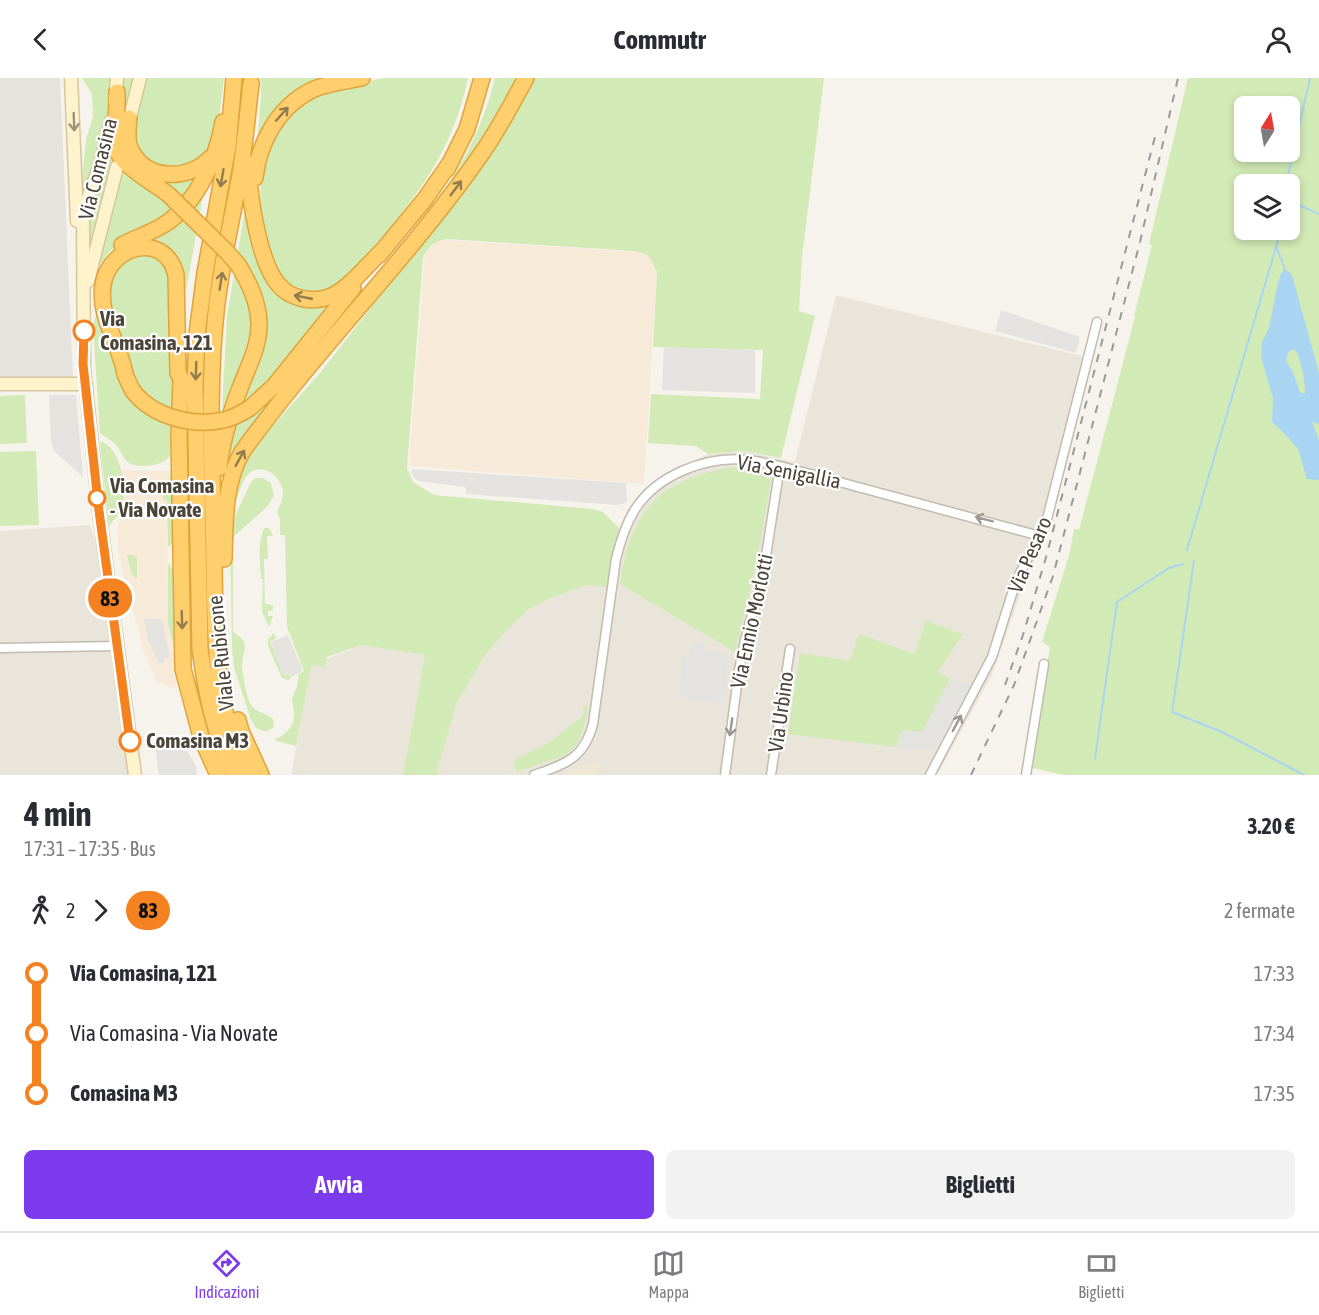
<!DOCTYPE html>
<html lang="it">
<meta charset="utf-8">
<style>
body{margin:0;font-family:"Asap Condensed",sans-serif;background:#f2f2f3;color:#2b2b33;height:100vh;display:flex;flex-direction:column;font-size:22px;white-space:nowrap}
*{box-sizing:border-box;margin:0}
p{font-size:20px;color:#7c7c81}
.icon{flex:none;width:33px;height:33px;fill:none;stroke:currentColor;stroke-width:2;stroke-linecap:round;stroke-linejoin:round}
.map{position:relative;height:697px;overflow:hidden}
.details{display:flex;flex-direction:column;background:#fff;flex:1}
.details>*{flex:none}
.badge{padding:0 12px;border-radius:20px;font-size:21px;line-height:39px}
.needle{width:39px;rotate:11deg}
.buttons{position:absolute;left:1234px;top:18px;display:grid;gap:12px}
.buttons a{display:grid;place-items:center;width:66px;height:66px;border-radius:9px;background:#fff;box-shadow:0 3px 9px #0003;font-size:30px}
.map>.badge{position:absolute;translate:-50% -50%;box-shadow:0 0 0 3px #fff}
.legs{display:flex;align-items:center;gap:9px;height:66px;padding:0 24px;font-size:20px}
.legs p{margin-inline-start:auto}
.summary{display:flex;align-items:center;justify-content:space-between;height:102px;padding:0 24px}
h1{font-size:33px;font-weight:700;line-height:45px}
.primary-button{display:flex;gap:12px;margin-top:auto;padding:12px 24px}
.primary-button a{flex:1;height:69px;border-radius:9px;background:#7c3aed;color:#fff;font-size:24px;font-weight:700;line-height:69px;text-align:center}
.primary-button a+a{background:#f2f2f3;color:#2b2b33}
ul{padding:0 24px;list-style:none}
li{display:flex;align-items:center;gap:21px;height:60px;font-size:22px}
li i{display:grid;place-items:center;width:9px;height:100%;margin:0 8px;background:currentColor}
li i::after{content:'';width:15px;height:15px;margin:-8px;border:4px solid;border-radius:50%;background:#fff}
li p{margin-inline-start:auto}
li:first-child i{background:linear-gradient(#0000 50%,currentColor 0)}
li:last-child i{background:linear-gradient(currentColor 50%,#0000 0)}
header{display:flex;justify-content:space-between;align-items:center;height:78px;padding:0 24px;background:#fff;font-size:27px;font-weight:700}
.menu{display:flex;justify-content:space-around;align-items:center;height:84px;border-top:2px solid #e1e1e2;background:#fff;font-size:16px;color:#7c7c81}
.menu a{display:grid;justify-items:center;gap:3px}
.menu .active{color:#7c3aed}
.map>svg:first-child{display:block}
.residential{fill:#eae5da}
.commercial{fill:#f7ead8}
.industrial{fill:#e6e2dd}
.education{fill:#efe8d6}
.green{fill:#d2eab5;fill-rule:evenodd}
.parking{fill:#e5e3e0}
.water{fill:#a9d4f2;fill-rule:evenodd}
.lines{fill:none;stroke-linecap:round;stroke-linejoin:round}
.stream{stroke:#a9d4f2;stroke-width:2}
.street-casing{stroke:#c2bbae;stroke-width:11}
.secondary-casing{stroke:#d6c79b;stroke-width:15}
.highway-casing{stroke:#e0a43c;stroke-width:18}
.street{stroke:#fff;stroke-width:8}
.secondary{stroke:#fff3cd;stroke-width:12}
.highway{stroke:#ffcf6e;stroke-width:15}
.rail{stroke:#9a9a9a;stroke-width:2;stroke-dasharray:8 8;stroke-linecap:butt}
.highway-bridge-casing{stroke:#e0a43c;stroke-width:18;stroke-linecap:butt}
.highway-bridge{stroke:#ffcf6e;stroke-width:15}
.oneway{stroke:#937c4e}
.oneway2{stroke:#9c937c}
.oneway3{stroke:#9c9892}
.line-1-casing{stroke:#fff;stroke-width:14}
.line-1{stroke:#f58220;stroke-width:9}
.stop-1-dot{fill:#fff;stroke:#f58220;stroke-width:3}
.labels{text-anchor:middle;stroke-width:4.5;stroke-linejoin:round;paint-order:stroke}
.street-label{font-size:21px;fill:#4b4439;stroke:#fff}
.stop-label{font-size:21px;font-weight:bold;fill:#4b4439;stroke:#fff;text-anchor:start}
</style>
<header><svg class="icon" aria-label="back" viewBox="0 0 24 24"><path d="M15 5l-7 7 7 7"/></svg>Commutr<svg class="icon" aria-label="person" viewBox="0 0 24 24"><circle cx="12" cy="8" r="4"/><path d="M4 21q1-7 8-7t8 7"/></svg></header>
<div class="map">
<svg width="1319" height="697" viewBox="0 0 1319 697">
<rect width="100%" height="100%" fill="#f6f3ec"/>
<path class="residential" d="M836 217 1093 281 1050 449 1025 502 992 597 937 697H439L437 693 457 625 484 579 505 554 529 531 553 519 586 507H596L612 476 619 450 628 431 660 402 708 376 743 373 795 384Z
M90 447 102 483 131 697H0V453Z
M361 567 425 577 403 697H291L312 587Z"/>
<path class="commercial" d="M426 161 658 175 644 406 409 388Z
M121 392 171 393 167 411 163 414V422H167L168 546 176 578 177 606 174 611 157 604 144 575 119 479 117 452 123 428Z"/>
<path class="industrial" d="M0 0H60L73 300 0 301Z"/>
<path class="education" d="M599 684 597 697H560H561Z"/>
<path class="green" d="M82 0H113L112 31 83 122 82 99 86 62 93 38 92 16Z
M124 0H135L129 16 120 57 124 30Z
M144 0H224L218 48 207 79 188 93 149 86 134 68 132 45Z
M260 0H344L307 12 256 78 261 18Z
M385 0H468C452 75 419 114 372 172 361 185 350 204 335 213 326 218 309 215 298 216L275 196 259 134 262 90 271 62 290 36 317 17 352 6Z
M495 0H522L498 43 426 139C459 92 481 57 495 0Z
M532 0H824L802 179 799 233 815 238 781 380 743 373 708 376 696 368 648 365 651 316 760 321 763 272 653 269 657 194 650 180 644 175 634 173 447 161C434 163 428 168 423 180L407 390 413 404 434 417 593 431 603 434 619 450 606 509 586 507 553 519 529 531 505 554 484 579 457 625 437 693 439 697H403L425 577 361 567 327 579 325 589 312 587 296 668 274 662C286 657 296 647 294 633 294 633 292 624 292 624 292 614 299 611 298 597L304 593 287 549 285 457H280V441L277 434C279 428 283 422 283 416 283 398 259 381 246 399 240 408 237 421 233 431L235 406 249 374 320 295 441 140Z
M1188 0H1319V697H1063L1030 689 1050 569 1042 564 1070 474 1074 451 1079 452 1135 239 1134 238 1152 167 1149 166ZM1245 28H1290V74H1245ZM1245 106H1290V152H1245Z
M109 74 113 85 86 185 88 134Z
M136 86 200 96 182 129Z
M120 91 147 108 174 133 110 173 96 192Z
M205 106 184 224 181 263 179 198 141 166Z
M247 120 274 209 335 223 262 315 271 324 228 390 223 389 226 370 256 279 252 233V266L221 353 227 238Z
M150 175 169 190 175 306 171 333 170 377C166 388 141 390 131 386 123 383 121 372 116 367 111 362 105 359 100 355L93 249 104 205 121 181Z
M25 317 27 365 0 366V318Z
M101 363C124 374 125 410 122 432L109 448 100 365Z
M36 373 39 447 0 448V374Z
M732 389 765 392 771 401 757 484 735 574 620 506C631 432 658 403 732 389Z
M176 392 175 464 168 469 167 423 163 422V414L167 411 171 393Z
M256 400H262L271 405 274 418 267 429 234 458 233 462V554C253 566 242 572 242 587 242 594 247 620 250 625 255 635 265 634 273 641L274 649 266 654 256 650 251 642 234 589 232 572 230 458 236 436 251 404Z
M265 449 270 451 273 458H267L268 481H264L265 526 273 527V532L268 533V538H273L269 549 262 534 263 501H261C260 484 257 464 265 449Z
M130 476 137 479V501L132 497 127 478Z
M168 485 174 493 176 578 168 546Z
M926 543 963 556 938 594 950 601 922 654 902 652 896 669 788 656 800 575 850 583 859 556 914 576Z
M274 555 276 561 270 563 283 597 289 596 291 600 289 602 282 600 268 568V561Z
M588 627C585 647 583 665 565 677L517 694 513 683 550 664 583 638V630Z"/>
<path class="parking" d="M1001 232 1080 259 1076 275 995 253Z
M664 269 755 272V315L662 312Z
M49 317H76L83 399 54 373 51 363Z
M412 391 626 405 627 424 618 427 466 416V409L418 403 413 399Z
M144 541H162L170 580 164 581V585L159 586 148 562Z
M288 557 303 593 291 599 289 595 283 597 271 564Z
M691 565 706 567V573L729 576 722 626 678 620 684 575 690 576Z
M950 601 972 605 934 673 896 669 902 652 922 654Z
M179 659 196 688 197 697H159L154 661Z"/>
<path class="water" d="M1285 191 1292 197 1319 295V347L1317 345 1312 344 1319 362V402L1307 401 1298 371 1285 356 1272 344 1273 320 1261 279 1262 264 1269 250 1278 205 1281 195ZM1294 271C1302 280 1305 304 1305 316L1300 314 1293 294 1286 283 1288 274Z"/>
<g class="lines">
<path class="stream" d="M1286 106 1310 0
M1290 123 1319 136
M1276 168 1285 191
M1187 472 1281 152
M1194 483 1172 634 1222 654 1304 697
M1095 681 1117 524 1169 490 1183 486"/>
<defs>
<path id="street" d="M0 570 117 568
M534 697C565 686 584 681 593 646L616 481C620 465 625 448 634 433 656 397 707 377 748 382 759 383 769 386 780 388L1040 458
M725 697 739 592 745 562 763 497 780 388
M771 697 790 571
M930 697 992 579 1016 503 1046 445 1097 244
M1026 697 1044 586"/>
<path id="secondary" d="M71 0 77 143
M115 23 117 0
M111 43 100 87 85 128 83 142 84 291 99 433 135 697
M128 47 140 0
M88 203 117 89
M0 306H86"/>
<path id="highway" d="M234 0 228 68 205 195 197 256 195 307 200 571C206 614 214 658 235 697
M117 14C118 32 114 49 115 66 116 85 154 105 169 117
M129 40C128 51 126 63 131 72 146 103 189 103 210 80
M249 86C248 115 259 184 278 206 290 221 312 225 329 219 348 212 369 185 384 171
M447 91 467 51 482 0
M255 100C259 64 278 29 312 12 327 5 346 3 362 0
M122 167C137 159 154 154 168 144 198 122 217 80 223 44
M379 177 425 121 452 82
M125 296C120 266 98 239 103 207 109 167 165 152 176 197L178 295 181 301 179 358 183 591 201 659 218 697
M250 330 275 307 353 210
M219 390C222 363 230 336 240 310 248 289 260 267 259 244 258 223 249 205 239 188
M224 481C225 444 224 406 242 374 317 270 409 180 482 75 499 51 512 25 526 0
M238 642 241 653 261 697
M247 697C214 632 215 555 214 483 213 400 207 317 216 234 221 186 233 138 241 91 245 62 248 33 251 5"/>
</defs>
<use href="#street" class="street-casing"/>
<use href="#secondary" class="secondary-casing"/>
<use href="#highway" class="highway-casing"/>
<use href="#street" class="street"/>
<use href="#secondary" class="secondary"/>
<use href="#highway" class="highway"/>
<path class="rail" d="M1005 607 1023 557 1047 476 1156 55
M971 697 1014 607 1053 498 1140 164 1178 0"/>
<defs>
<path id="highway-bridge" d="M169 117 227 174 239 188
M125 296C127 301 130 308 133 313 153 339 193 349 224 342 233 340 242 335 250 330"/>
</defs>
<use href="#highway-bridge" class="highway-bridge-casing"/>
<use href="#highway-bridge" class="highway-bridge"/>
</g>
<defs><path id="oneway-shaft" d="M-6 0H5M1.5-3L5.5 0L1.5 3" fill="none" stroke-width="1.6" stroke-linecap="round" stroke-linejoin="round" transform="scale(1.5)"/></defs>
<g class="oneway">
<use href="#oneway-shaft" transform="translate(282 36) rotate(-48)"/>
<use href="#oneway-shaft" transform="translate(222 100) rotate(100)"/>
<use href="#oneway-shaft" transform="translate(456 110) rotate(-53)"/>
<use href="#oneway-shaft" transform="translate(221 203) rotate(-81)"/>
<use href="#oneway-shaft" transform="translate(303 219) rotate(-169)"/>
<use href="#oneway-shaft" transform="translate(196 293) rotate(92)"/>
<use href="#oneway-shaft" transform="translate(240 380) rotate(-61)"/>
<use href="#oneway-shaft" transform="translate(182 542) rotate(88)"/>
</g>
<use class="oneway2" href="#oneway-shaft" transform="translate(74 44) rotate(88)"/>
<g class="oneway3">
<use href="#oneway-shaft" transform="translate(984 441) rotate(-165)"/>
<use href="#oneway-shaft" transform="translate(957 645) rotate(-62)"/>
<use href="#oneway-shaft" transform="translate(731 649) rotate(98)"/>
</g>
<g class="lines">
<defs>
<path id="line-1" d="M84 253 83 286 99 433 130 663"/>
</defs>
<use href="#line-1" class="line-1-casing"/>
<use href="#line-1" class="line-1"/>
</g>
<g class="stop-1-dot">
<circle cx="84" cy="253" r="10"/>
<circle cx="97" cy="420" r="8"/>
<circle cx="130" cy="663" r="10"/>
</g>
<g class="labels">
<g class="street-label">
<text transform="translate(98 91) rotate(-76)" y="7">Via Comasina</text>
<text transform="translate(789 394) rotate(11)" y="7">Via Senigallia</text>
<text transform="translate(1030 477) rotate(-67)" y="7">Via Pesaro</text>
<text transform="translate(752 543) rotate(-78)" y="7">Via Ennio Morlotti</text>
<text transform="translate(221 575) rotate(-96)" y="7">Viale Rubicone</text>
<text transform="translate(781 634) rotate(-82)" y="7">Via Urbino</text>
</g>
<g class="stop-label">
<text x="100" y="248">Via<tspan x="100" dy="24">Comasina, 121</tspan></text>
<text x="110" y="415">Via Comasina<tspan x="110" dy="24">- Via Novate</tspan></text>
<text x="146" y="670">Comasina M3</text>
</g>
</g>
</svg>
<div class="buttons">
<a><svg class="needle" viewBox="-14 -14 28 28"><path d="M0-13l5 13h-10z" fill="#e53935"/><path d="M0 13l5-13h-10z" fill="#7c7c81"/></svg></a>
<a><svg class="icon" aria-label="layers" viewBox="0 0 24 24"><path d="M12 4l9 5-9 5-9-5zM3 14l9 5 9-5"/></svg></a>
</div>
<b class="badge" style="left:110px;top:520px;background:#f58220;color:#111">83</b>
</div>
<section class="details">
<div class="summary"><div><h1>4 min</h1><p>17:31 – 17:35 · Bus</p></div><b>3.20 €</b></div>
<div class="legs"><svg class="icon" aria-label="walk" viewBox="0 0 24 24"><circle cx="13" cy="4" r="2"/><path d="M13 8l-2 6 4 7M11 14l-3 7M7 12l3-4h3l4 4"/></svg>2<svg class="icon" aria-label="forward" viewBox="0 0 24 24"><path d="M9 5l7 7-7 7"/></svg><b class="badge" style="background:#f58220;color:#111">83</b><p>2 fermate</p></div>
<ul>
<li><i style="color:#f58220"></i><b>Via Comasina, 121</b><p>17:33</p></li>
<li><i style="color:#f58220"></i><span>Via Comasina - Via Novate</span><p>17:34</p></li>
<li><i style="color:#f58220"></i><b>Comasina M3</b><p>17:35</p></li>
</ul>
<div class="primary-button"><a>Avvia</a><a>Biglietti</a></div>
</section>
<nav class="menu">
<a class="active"><svg class="icon" aria-label="directions" viewBox="0 0 24 24"><path d="M12 3l9 9-9 9-9-9zM9 14v-3h6M13 9l2 2-2 2"/></svg>Indicazioni</a>
<a><svg class="icon" aria-label="map" viewBox="0 0 24 24"><path d="M3 6l6-2 6 2 6-2v14l-6 2-6-2-6 2zM9 4v14M15 6v14"/></svg>Mappa</a>
<a><svg class="icon" aria-label="tickets" viewBox="0 0 24 24"><path d="M3 7h18v10H3zM15 7v10"/></svg>Biglietti</a>
</nav>
